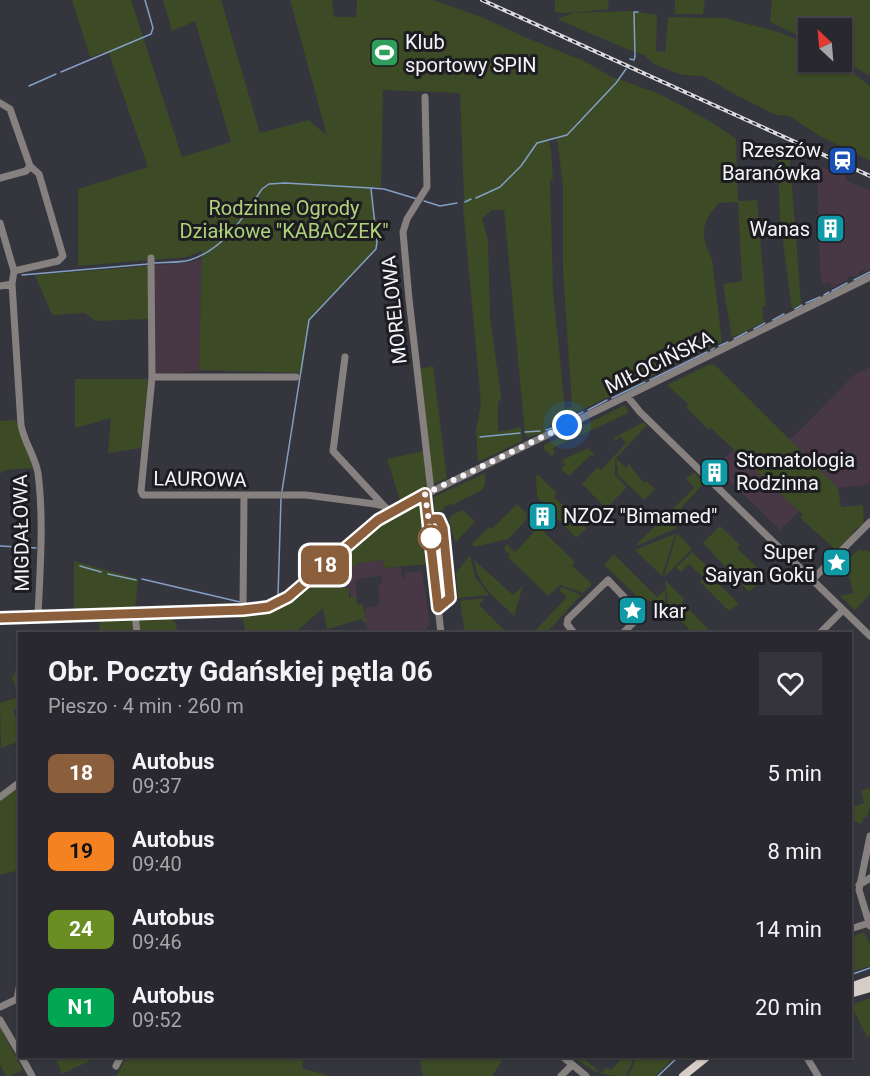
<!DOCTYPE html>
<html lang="pl">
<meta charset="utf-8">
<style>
body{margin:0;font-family:Roboto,sans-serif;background:#34343a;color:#f1f3f6;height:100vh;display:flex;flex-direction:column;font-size:22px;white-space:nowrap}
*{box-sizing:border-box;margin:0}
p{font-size:20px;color:#a5a6aa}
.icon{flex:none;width:33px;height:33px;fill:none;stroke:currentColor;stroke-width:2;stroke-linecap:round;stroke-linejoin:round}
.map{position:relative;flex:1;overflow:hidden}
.side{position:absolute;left:18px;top:632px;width:834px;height:426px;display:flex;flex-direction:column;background:#28282e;border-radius:0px;box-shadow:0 2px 4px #0004,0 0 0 2px #44444a}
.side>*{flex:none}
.badge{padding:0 12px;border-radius:9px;font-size:21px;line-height:39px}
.needle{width:39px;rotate:334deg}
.tools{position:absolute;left:798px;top:18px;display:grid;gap:12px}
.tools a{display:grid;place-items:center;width:54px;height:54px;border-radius:0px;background:#28282e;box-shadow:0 2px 4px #0004,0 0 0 2px #44444a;font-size:30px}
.you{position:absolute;width:30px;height:30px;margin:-15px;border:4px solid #fff;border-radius:50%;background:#1a73e8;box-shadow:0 0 0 9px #1a73e833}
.map>.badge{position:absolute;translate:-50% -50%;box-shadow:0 0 0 3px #fff}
.round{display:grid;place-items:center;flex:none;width:63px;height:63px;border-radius:0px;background:#34343a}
.headline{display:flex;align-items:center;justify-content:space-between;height:102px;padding:0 30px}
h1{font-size:28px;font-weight:700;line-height:45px}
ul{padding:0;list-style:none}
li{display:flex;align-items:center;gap:18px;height:78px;padding:0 30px}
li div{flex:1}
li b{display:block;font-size:22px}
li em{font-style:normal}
li .badge{min-width:66px;font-weight:700;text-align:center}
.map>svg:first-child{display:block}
.industrial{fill:#483845}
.green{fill:#3c4a25;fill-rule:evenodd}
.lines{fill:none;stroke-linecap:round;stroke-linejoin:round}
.stream{stroke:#839fc4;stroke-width:1.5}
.minor{stroke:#86817f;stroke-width:7}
.major{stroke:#d6ccc8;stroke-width:8}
.rail-casing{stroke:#dadae0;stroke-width:4}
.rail{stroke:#1d1d21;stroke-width:1.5;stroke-dasharray:4.5;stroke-linecap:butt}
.line-casing{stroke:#fff;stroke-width:14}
.line{stroke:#8b5e3c;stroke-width:9}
.walk{stroke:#f4f4fa;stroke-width:6;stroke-dasharray:0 10.8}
.stop-dot{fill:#fff;stroke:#8b5e3c;stroke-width:3}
.labels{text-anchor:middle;stroke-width:6;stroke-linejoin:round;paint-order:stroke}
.poi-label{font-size:20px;fill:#f4f4fa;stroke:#1d1d21;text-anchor:start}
.park-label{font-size:20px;fill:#b0d27a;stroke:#1d1d21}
.street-label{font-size:20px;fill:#f4f4fa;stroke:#1d1d21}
</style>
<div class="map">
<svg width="870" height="1076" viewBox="0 0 870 1076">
<rect width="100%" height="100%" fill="#35353e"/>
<path class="industrial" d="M817 166 846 175V181L870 190V269L865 272 863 270 858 273 859 275 853 277 852 276 847 278V280L832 288 830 282 822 285 820 268Z
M202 258 199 370 148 379 149 266 192 262Z
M870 367V481L866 485 838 488 790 440 854 375Z
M734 449 799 511 780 530 715 467Z
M383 560 385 568 401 567 402 578 405 577 404 573 422 571 430 625 427 626V630H431V633H367L365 610 367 607 378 606 380 602 378 587 382 583V578L379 576 357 579 355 582 357 598H351L349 587 344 588 342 575 351 572V567L356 563Z"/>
<path class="green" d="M72 0H131L182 157 231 142 195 21 172 31 163 0H221L260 133 309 120 327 136 290 0H332L334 17H356L357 0H433L484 18 522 36 584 61 610 76 660 94 711 122 736 139 738 201 757 200 766 306 762 307 764 322 732 338 723 284 742 281 738 202 719 203C701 221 700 237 712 259L722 342 567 417 545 429 546 432 528 437 525 434 504 210H492L482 219 488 240 490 317 501 396V400L498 402V432L521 427 522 441 478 462 476 431 481 403 463 207 464 197 460 93 383 90 381 187H371L378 242 376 249 310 320 302 373 199 370 202 251 186 257 78 266V189L148 167 108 51 90 57ZM557 138 563 186V269L572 406 565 409 553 291 550 179 553 181 551 150 549 140Z
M555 0H608L609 9C596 10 565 15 555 12Z
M675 0H705L703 14H675Z
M772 0H870V76L842 60V28H808V40L770 22Z
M632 11 657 15 656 51 665 52 668 17 724 18 779 32 808 44V62H838L870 86V161L818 135 789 116 776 115 738 96 703 76 683 75 674 72 654 64 644 55 629 50 557 19 573 13Z
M778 157 790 159 801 304 792 309 780 220Z
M149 266V319L95 321 85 313 52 315 35 275Z
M714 364 838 488 841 507 863 505 864 524 854 530 852 535 836 550 800 518 803 515 711 428 709 430 686 407 688 404 667 385 708 365Z
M433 366 447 478 434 484 432 480 418 369Z
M75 379H148L141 448 108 453 111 418 75 428Z
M625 405 629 411 626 414 553 448 555 455H550L544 449V445Z
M16 420 20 434 34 468 5 470 0 474V421Z
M644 422 647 425 615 459V475L627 487 604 511 602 509 604 506 582 484 598 467 601 470 626 443 620 436 615 441 614 439 617 436Z
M588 448 595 455 590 456 569 476 561 469 565 465 562 460Z
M424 451 427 480 426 488 400 500 387 459Z
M616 458 626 468 629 464 644 483 646 481 655 489 644 500 618 475Z
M694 472 704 483 670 520 677 528 634 547 694 488 686 479Z
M485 473V485L482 490 452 505 451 504 444 507 445 509 438 512 440 516 434 515V497Z
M538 475 557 493 554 497 587 528 576 538 537 497 536 476Z
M420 503 423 506 429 564 384 568 383 560 357 563 356 565 351 567V572H347L315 580C338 560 391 507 420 503Z
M517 504 526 513 527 519 508 539 475 547 472 544 489 527 492 529Z
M463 510 475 522 455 543 449 520 451 515Z
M550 515 554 522 544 532 575 562 572 566 592 584 583 593 560 585 548 596 508 557 510 555 504 549 507 544 515 552Z
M720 526 740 545 737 548 766 576 749 592 703 543Z
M677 533 692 549 664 577Z
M675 534 662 576 635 550Z
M860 549 863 551 867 550 870 553V594L855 610 840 596 853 593 846 561Z
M692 552 713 572 711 576 739 604 729 611 700 582 704 578 689 564 681 572 676 568Z
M614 554 657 597 665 590 666 604 665 606 638 597 604 565Z
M470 555 475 577 489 595 458 598 456 573Z
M474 560 513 595 523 585 514 616C495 597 479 588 474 560Z
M74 561 138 579 135 609H74Z
M342 575 340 578 341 588H349V597L356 598 358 605 363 604 366 622H363L362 619 327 629 322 603V609L295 633H242L245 631 243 619 237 618 236 614 270 611 295 596 313 582Z
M665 580 684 599 682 602 712 633H693L669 609 671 606 668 604Z
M561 587 581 595 546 633H533L567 597 560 591Z
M485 598 479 605 505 631 504 633H465L460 601Z
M139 619H172L176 623 177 633H100L99 621Z
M19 666V707L13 710C17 721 22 730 17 742L1 748 0 703 19 697 12 677Z
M19 784V874L15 871 0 875V799Z
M868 788 870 789V804L867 817H864L861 824 854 821H851V808L864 803 861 791Z
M864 932 870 944V966L851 972V937Z
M870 998V1035L866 1038V1035L851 1005Z
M0 1027 23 1070 11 1076H6L0 1065Z
M55 1056H98V1057L62 1074Z
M127 1056H304L302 1068 329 1076H114L117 1075Z
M419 1056H505L492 1076H423Z
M573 1056H581L601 1073 606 1067 611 1070 624 1056H635L626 1076C600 1076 593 1072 573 1056Z
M637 1056H676L655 1076H629Z"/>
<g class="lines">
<path class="stream" d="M630 59 634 60 635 56 634 12H638
M61 72 151 34 153 28 145 0
M29 86 56 74
M476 198 500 187 521 166 537 143 567 135 616 83 626 69
M424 201 440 206 457 203
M465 202 471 199
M153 263C165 262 179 263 190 260 224 249 244 217 262 189L269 184 285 183 371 188 384 189 417 199
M22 275 148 264
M854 280 870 272
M832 291 847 283
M824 295 829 292
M806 303 820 297
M795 309 802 305
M773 320 784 314
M754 329 765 323
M734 339 747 332
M719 346 728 342
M711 350 714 348
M650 380 707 352
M612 398 645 382
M588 410 607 400
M568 419 583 412
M555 426 563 422
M546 430 552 428
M525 432 540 431
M480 437 520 433
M282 491 309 320 376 249 377 242 371 189
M0 546 36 548
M80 566 101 572
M108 574 136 580
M142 579 240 602
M247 604 264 603 278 596 281 499
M850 975 870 968
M658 1076 679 1056"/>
<path class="minor" d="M425 97 427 187 407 219 403 232 409 299 431 491
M0 103 10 109 30 166 26 171 0 178
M0 223 14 271 12 284 21 425C24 442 35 456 38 473 44 520 40 569 38 616
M151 258 152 377 141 491 143 495H306L375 504 384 506 391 512
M14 271 58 261 63 256 39 174 30 166
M0 286 12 284
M345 357 333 451 384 506
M152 377H296
M627 396 640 412 870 636
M425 494 441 633
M812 580 870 522
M243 610 244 496
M135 613 137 633
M0 618 243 610 268 607 287 596 378 521 400 507 870 277
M574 633 567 624 568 619 608 580 638 612 637 619 623 633
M820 633 843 610
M0 797 20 782
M870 836 859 890 870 926
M859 885 870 878
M850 929 869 923
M0 1007 17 999 20 983
M0 1020 20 1054
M21 1056 32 1076
M562 1056 586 1076
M806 1056 818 1076
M116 1066 121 1056
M561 1076 572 1065"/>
<path class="major" d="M850 987 870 980
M850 994 870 988
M683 1076 708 1056"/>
<defs>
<path id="rail" d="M482 0 870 176"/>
</defs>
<use href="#rail" class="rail-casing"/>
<use href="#rail" class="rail"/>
</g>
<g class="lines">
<defs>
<path id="line" d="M0 618 243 610 268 607 288 597 378 520 425 494 438 608 450 598 443 528 439 519H434"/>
</defs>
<use href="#line" class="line-casing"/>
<use href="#line" class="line"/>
<path class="walk" d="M431 538 432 543 425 494 567 425"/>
</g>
<defs>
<symbol id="stadium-square" viewBox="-11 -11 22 22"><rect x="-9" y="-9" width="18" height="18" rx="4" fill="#2e9e5b" stroke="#1d1d21"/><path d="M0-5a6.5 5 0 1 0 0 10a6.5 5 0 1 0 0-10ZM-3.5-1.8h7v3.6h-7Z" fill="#fff"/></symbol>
<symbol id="station-square" viewBox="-11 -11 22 22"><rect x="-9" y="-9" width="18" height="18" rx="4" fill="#1a4fb4" stroke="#1d1d21"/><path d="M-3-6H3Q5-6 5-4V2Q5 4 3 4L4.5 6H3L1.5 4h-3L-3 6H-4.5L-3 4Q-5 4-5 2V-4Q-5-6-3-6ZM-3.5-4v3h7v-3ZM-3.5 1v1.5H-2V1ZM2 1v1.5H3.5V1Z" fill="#fff"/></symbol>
<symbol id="building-square" viewBox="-11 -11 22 22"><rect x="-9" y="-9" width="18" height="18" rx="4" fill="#0f9aa8" stroke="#1d1d21"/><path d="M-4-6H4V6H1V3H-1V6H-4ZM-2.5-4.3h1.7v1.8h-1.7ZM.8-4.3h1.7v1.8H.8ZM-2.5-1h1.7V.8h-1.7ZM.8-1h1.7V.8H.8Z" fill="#fff"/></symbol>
<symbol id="sight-square" viewBox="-11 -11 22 22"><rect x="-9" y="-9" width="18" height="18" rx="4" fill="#0f9aa8" stroke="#1d1d21"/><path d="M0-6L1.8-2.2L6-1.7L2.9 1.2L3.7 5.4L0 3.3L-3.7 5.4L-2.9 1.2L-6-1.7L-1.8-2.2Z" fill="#fff"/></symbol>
</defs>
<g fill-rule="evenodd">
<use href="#stadium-square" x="368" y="36" width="33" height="33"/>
<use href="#station-square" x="826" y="144" width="33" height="33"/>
<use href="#building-square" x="814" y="212" width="33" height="33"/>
<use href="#building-square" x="698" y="456" width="33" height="33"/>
<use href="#building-square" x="526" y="500" width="33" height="33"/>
<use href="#sight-square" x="820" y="546" width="33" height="33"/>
<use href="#sight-square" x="616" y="594" width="33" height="33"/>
</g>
<circle class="stop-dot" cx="431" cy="538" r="12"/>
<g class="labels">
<g class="poi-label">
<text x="405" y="49">Klub<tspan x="405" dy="23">sportowy SPIN</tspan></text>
<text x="821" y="157" text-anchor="end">Rzeszów<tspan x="821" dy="23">Baranówka</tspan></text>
<text x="810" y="236" text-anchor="end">Wanas</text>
<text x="736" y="467">Stomatologia<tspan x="736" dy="23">Rodzinna</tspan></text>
<text x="563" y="523">NZOZ "Bimamed"</text>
<text x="815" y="559" text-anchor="end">Super<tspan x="815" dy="23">Saiyan Gokū</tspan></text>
<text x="653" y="618">Ikar</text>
</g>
<g class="park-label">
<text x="284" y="215">Rodzinne Ogrody<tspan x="284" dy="23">Działkowe "KABACZEK"</tspan></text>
</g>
<g class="street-label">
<text transform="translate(394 310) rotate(-96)" y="7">MORELOWA</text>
<text transform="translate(659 362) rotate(-26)" y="7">MIŁOCIŃSKA</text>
<text transform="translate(200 479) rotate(1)" y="7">LAUROWA</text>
<text transform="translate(21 533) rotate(-91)" y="7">MIGDAŁOWA</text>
</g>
</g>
</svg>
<div class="tools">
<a><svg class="needle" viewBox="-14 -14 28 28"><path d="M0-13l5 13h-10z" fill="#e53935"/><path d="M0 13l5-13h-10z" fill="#a5a6aa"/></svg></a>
</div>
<div class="you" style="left:567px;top:425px"></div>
<b class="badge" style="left:325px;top:565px;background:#8b5e3c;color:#fff">18</b>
<section class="side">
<div class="headline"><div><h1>Obr. Poczty Gdańskiej pętla 06</h1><p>Pieszo · 4 min · 260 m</p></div><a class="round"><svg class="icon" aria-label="heart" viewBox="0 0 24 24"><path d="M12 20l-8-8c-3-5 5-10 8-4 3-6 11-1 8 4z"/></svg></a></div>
<ul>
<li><span class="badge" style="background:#8b5e3c;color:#fff">18</span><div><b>Autobus</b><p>09:37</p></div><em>5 min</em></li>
<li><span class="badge" style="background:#f58220;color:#111">19</span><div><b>Autobus</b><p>09:40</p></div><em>8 min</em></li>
<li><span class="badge" style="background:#6b8e23;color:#fff">24</span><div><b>Autobus</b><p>09:46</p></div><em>14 min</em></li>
<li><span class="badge" style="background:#00a651;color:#fff">N1</span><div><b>Autobus</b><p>09:52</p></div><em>20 min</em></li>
</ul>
</section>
</div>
